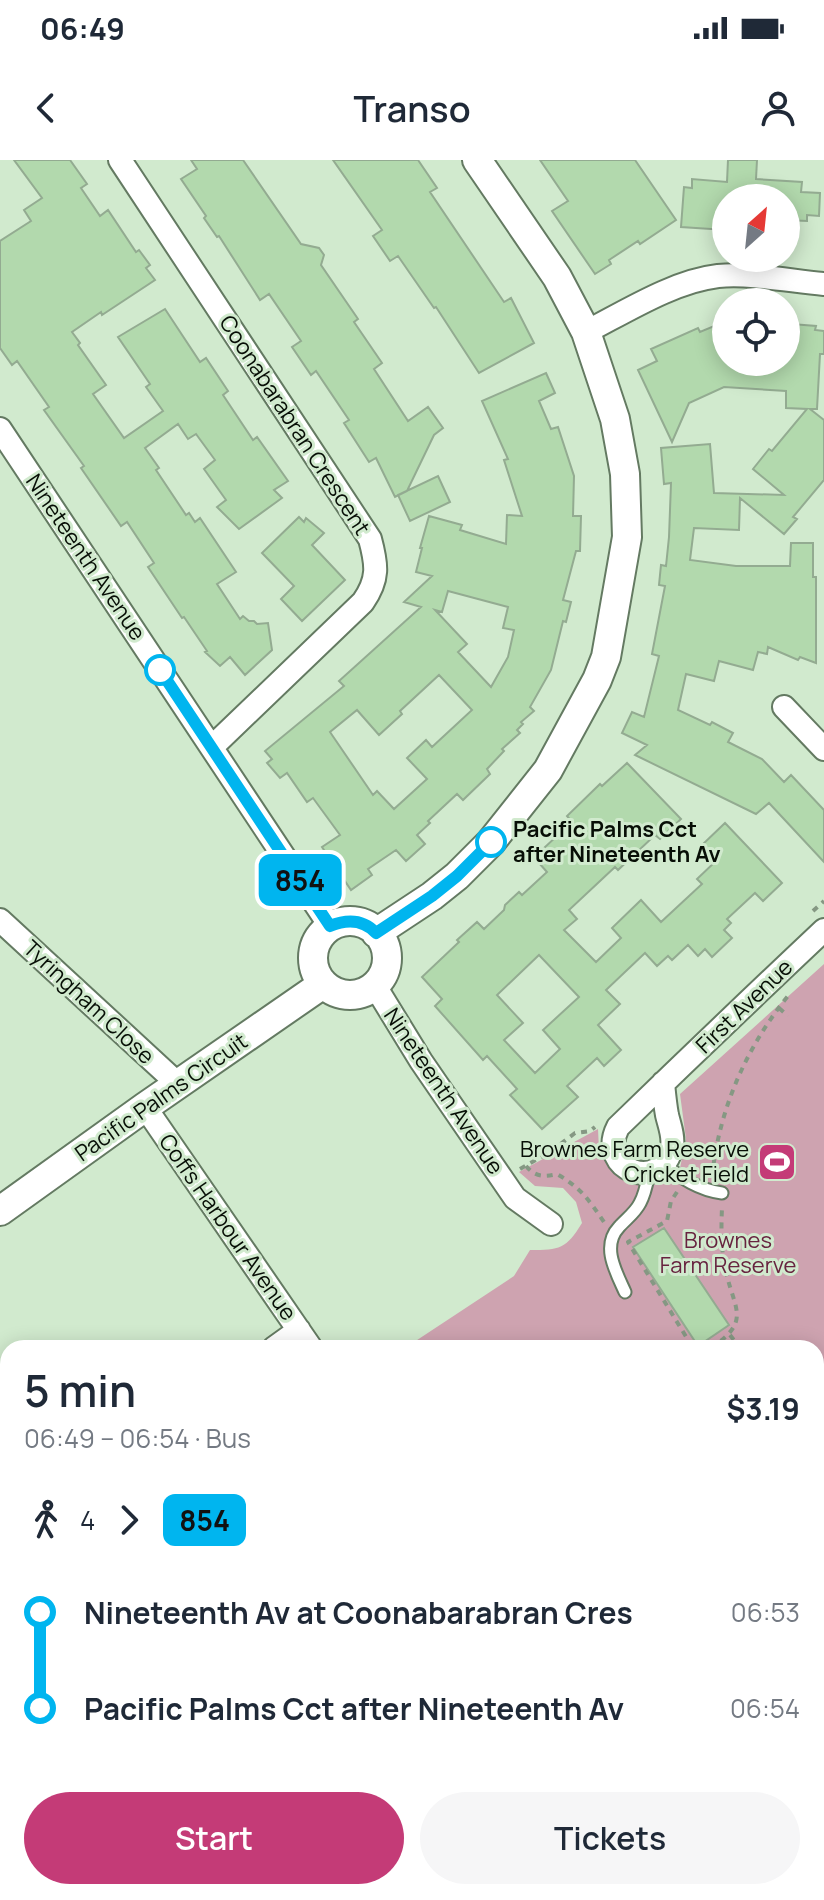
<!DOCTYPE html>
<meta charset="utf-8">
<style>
body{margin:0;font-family:Manrope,sans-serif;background:#f6f6f7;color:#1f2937;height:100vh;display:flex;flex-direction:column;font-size:30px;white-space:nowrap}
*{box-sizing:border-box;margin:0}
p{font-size:26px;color:#747a83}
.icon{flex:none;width:44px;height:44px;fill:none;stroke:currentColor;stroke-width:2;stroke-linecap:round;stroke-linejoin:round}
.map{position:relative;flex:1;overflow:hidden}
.details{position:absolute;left:0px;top:1180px;width:824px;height:560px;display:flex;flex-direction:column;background:#fff;border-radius:24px 24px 0 0;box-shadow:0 4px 20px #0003}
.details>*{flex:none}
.badge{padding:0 16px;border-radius:12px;font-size:28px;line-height:52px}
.needle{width:52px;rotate:27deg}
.fabs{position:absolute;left:712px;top:24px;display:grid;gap:16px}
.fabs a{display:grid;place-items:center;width:88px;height:88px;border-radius:50%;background:#fff;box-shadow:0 4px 20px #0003;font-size:40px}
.map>.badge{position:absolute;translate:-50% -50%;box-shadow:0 0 0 4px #fff}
.legs{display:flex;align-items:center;gap:12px;height:88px;padding:0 24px;font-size:26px}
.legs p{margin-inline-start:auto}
.overview{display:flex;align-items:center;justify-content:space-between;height:136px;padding:0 24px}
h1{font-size:44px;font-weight:600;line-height:60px}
.cta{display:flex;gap:16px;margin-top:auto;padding:16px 24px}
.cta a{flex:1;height:92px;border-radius:48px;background:#c43b77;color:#fff;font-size:32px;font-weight:600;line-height:92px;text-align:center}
.cta a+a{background:#f6f6f7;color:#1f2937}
ul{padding:0 24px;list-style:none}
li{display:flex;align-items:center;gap:28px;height:96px;font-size:30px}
li i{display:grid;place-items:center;width:12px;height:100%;margin:0 10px;background:currentColor}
li i::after{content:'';width:20px;height:20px;margin:-10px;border:6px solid;border-radius:50%;background:#fff}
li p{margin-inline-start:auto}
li:first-child i{background:linear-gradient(#0000 50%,currentColor 0)}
li:last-child i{background:linear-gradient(currentColor 50%,#0000 0)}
.status{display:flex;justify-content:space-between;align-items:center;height:56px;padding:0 40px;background:#fff;direction:ltr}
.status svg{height:22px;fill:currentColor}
header{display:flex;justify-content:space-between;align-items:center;height:104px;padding:0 24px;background:#fff;font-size:36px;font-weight:600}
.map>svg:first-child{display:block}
.green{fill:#cea3b0}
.water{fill:#8bb086}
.building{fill:#b2d9ad;stroke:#93ab91;stroke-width:2;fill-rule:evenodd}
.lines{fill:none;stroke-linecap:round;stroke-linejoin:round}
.service-casing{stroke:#647a62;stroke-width:15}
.minor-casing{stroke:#647a62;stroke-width:26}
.tertiary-casing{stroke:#647a62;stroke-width:32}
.path{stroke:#859883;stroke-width:4;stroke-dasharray:6 6;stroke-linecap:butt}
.service{stroke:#fff;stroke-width:11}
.minor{stroke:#fff;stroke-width:22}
.tertiary{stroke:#fff;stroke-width:28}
.line-1-casing{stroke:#fff;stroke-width:18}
.line-1{stroke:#00b5ef;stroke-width:12}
.stop-1-dot{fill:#fff;stroke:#00b5ef;stroke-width:4}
.labels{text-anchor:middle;stroke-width:6;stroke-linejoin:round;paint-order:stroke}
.street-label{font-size:22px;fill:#070e06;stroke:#d1eace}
.stop-label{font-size:22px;font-weight:bold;fill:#070e06;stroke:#d1eace;text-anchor:start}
.poi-label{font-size:22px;fill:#070e06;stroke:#d1eace;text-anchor:end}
.park-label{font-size:22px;fill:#67233f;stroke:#d1eace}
</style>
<div class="status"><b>06:49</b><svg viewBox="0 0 49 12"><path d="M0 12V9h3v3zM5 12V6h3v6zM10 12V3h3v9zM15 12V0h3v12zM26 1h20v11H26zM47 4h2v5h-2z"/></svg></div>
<header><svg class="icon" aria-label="back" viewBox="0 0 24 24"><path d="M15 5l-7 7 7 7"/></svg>Transo<svg class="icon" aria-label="person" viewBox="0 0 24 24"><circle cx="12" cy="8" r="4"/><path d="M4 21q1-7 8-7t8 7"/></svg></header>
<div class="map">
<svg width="824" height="1740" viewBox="0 0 824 1740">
<rect width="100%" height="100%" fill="#d1eace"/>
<path class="green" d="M824 804V1740H705L699 1732H816V1188H405L514 1116 530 1090C560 1090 566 1089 582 1063L576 1042 563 1028 535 1026 519 1012 598 969 599 990 611 1010 630 1023 659 1025 680 1008 686 979 680 934Z"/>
<path class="water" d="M824 1389V1507L816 1495V1397Z"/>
<path class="building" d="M14 0H70L87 24 81 28 100 56 108 50 136 92 139 90 150 105 146 108 155 120 102 155 101 152 72 172 80 183 78 185 106 225 93 234 124 278 163 251 146 227 150 224 118 177 165 149 200 202 206 198 228 231 223 235 253 280 257 277 288 321 274 330 282 338 239 369 217 347 226 340 204 309 215 300 196 274 188 279 178 264 145 288 159 308 156 310 186 355 189 353 195 362 200 358 236 412 217 424 240 459 243 456 249 461H254L257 464 268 463 272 490 245 515 230 497 220 506 205 492 207 491 184 457 182 458 148 407 154 403 127 362 121 366 81 308 84 306 44 250 49 247 17 201 12 205 0 188V81L31 61 24 50 42 38Z
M191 0H243L301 84 319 88 324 95 321 105 358 159 354 162 382 203 374 209 408 261 428 247 443 268 434 275 407 331 395 337 376 298 369 302 344 263 349 260 316 211 311 215 292 187 301 181 269 134 260 140 219 76 217 77 204 58 206 56 181 19 197 9Z
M333 0H418L437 28 430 32 504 142 511 138 534 183 479 213 436 147 434 148 398 96 390 101 373 76 382 70Z
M540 0H635L676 60 640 84 638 81 609 100 611 104 595 114 552 51 568 41Z
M728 0H757L756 19 802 22 801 32 820 33 819 56 807 55V61L786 60V38H726V70L681 67 684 27 692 28V19L727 22Z
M719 164 726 180V202H786V171H792V164L816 166 815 170 824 171V194H820L817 249H810L824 260V320L793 357 797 359 784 374 740 338 739 370 694 368 690 400 736 406H790L791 383H813V417H816V503L800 497 798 500 768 487 767 494 758 492 753 510 719 501 714 521 686 514 678 550 710 565 712 562 733 573 728 582 762 599 784 622 791 615 824 650V702L769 643 756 654 635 595 647 585 622 573 632 552 644 557 659 496 652 494 665 426 659 425 661 405 666 406 669 377 671 323 664 324 661 288 710 284 714 333 784 335 753 309 769 289 772 291 807 249 786 248V231L724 227 689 243 672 282 638 210 657 201 651 189 698 168 700 172Z
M546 213 555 233 539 241 551 269 558 267 574 316 573 356H581L580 391H576L563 440 571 442 566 462 563 461 551 510 530 547 534 551 521 562 523 564 517 570 520 573 502 589 504 591 487 609 490 614 463 640 457 634 428 661 430 663 417 675 425 684 406 701 396 690 368 709 372 715 351 730 322 687 340 675 313 638 307 642 287 613 280 618 267 603 272 599 265 591 344 526 339 521 421 447 404 442 432 416 416 412 422 388H420L429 356 462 365 460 370 506 384 507 355 522 356 504 300 508 299 482 241ZM448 431 508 447 503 468 514 470 508 497 491 527 458 492 467 484 435 450 442 452ZM439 515 472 550 432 587 426 580 407 598 427 619 394 649 377 631 373 635 330 572 357 550 379 575 402 554 400 551Z
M438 316 450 342 410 361 398 335Z
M299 357 304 362 306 358 324 373 312 385 345 420 302 461 281 439 294 426 262 393Z
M627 603 681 659 660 679 655 675 618 710 615 707 569 750 577 759 564 770 596 802 621 778 612 768 641 740 661 762 702 724 697 719 717 700 702 685 725 663 782 723 763 741 755 733 727 759 731 763 724 770 732 778 712 797 705 789 698 796 688 785 672 800 668 796 657 806 645 793 606 830 620 844 598 865 621 890 604 906 597 898 567 926 578 937 542 969 510 935 517 929 487 896 483 900 435 846 442 839 422 817 459 782 457 780 477 762 484 769 504 750 505 745 519 732 522 735 547 712 539 703 550 694 544 688 572 662 567 656 600 624 602 626ZM539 795 579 837 543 870 560 889 535 913 504 880 523 863 497 835Z
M664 1068 729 1165 698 1186 633 1087Z"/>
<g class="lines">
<defs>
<path id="service" d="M664 1004C681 1018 699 1030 722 1033
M625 1132C616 1112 601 1086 619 1067 626 1059 635 1053 640 1043 645 1034 647 1023 649 1013"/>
<path id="minor" d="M120 0 370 379C377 405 379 419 363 442L212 587
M586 172C625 152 674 121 718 116 752 113 790 121 824 124
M0 269 330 766
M784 547 824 589
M0 760 178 924
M375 826 421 901 515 1038 551 1064
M663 923C664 933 665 944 667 955 669 964 674 976 672 986 662 1035 596 1010 618 967 686 901 755 835 824 770
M145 947 311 1188
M274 1188 299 1170
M0 1264 8 1276
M0 1375 8 1370
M674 1732 679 1740
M347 1740 359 1732"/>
<path id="tertiary" d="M313 798a37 37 0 1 1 74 0a37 37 0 1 1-74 0Z
M376 773 432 736 457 716 491 682 548 610 597 520 606 497 627 377 625 314 615 259 586 172 557 117 477 0
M0 1051 145 947 323 824"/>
</defs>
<use href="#service" class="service-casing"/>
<use href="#minor" class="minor-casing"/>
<use href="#tertiary" class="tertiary-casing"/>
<path class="path" d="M813 751 824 741
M779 848 788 856
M526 1006C535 1017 544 1017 557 1014 581 1028 589 1040 604 1062
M520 1009 550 992 575 973 590 971 595 967
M712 1017C719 949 746 888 788 836
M677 1032 671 1041 667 1061 628 1082 693 1188
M730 1175 740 1188
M711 1188C751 1161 735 1151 726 1112 721 1092 721 1069 722 1048
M816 1264 822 1280"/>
<use href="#service" class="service"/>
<use href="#minor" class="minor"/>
<use href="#tertiary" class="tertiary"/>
</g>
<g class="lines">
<defs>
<path id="line-1" d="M160 510 330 766C347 759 363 759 376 773L432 736 457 716 491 682"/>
</defs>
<use href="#line-1" class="line-1-casing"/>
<use href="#line-1" class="line-1"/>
</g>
<defs>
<symbol id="stadium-square" viewBox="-11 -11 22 22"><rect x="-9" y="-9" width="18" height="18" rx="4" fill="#c43b77" stroke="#d1eace"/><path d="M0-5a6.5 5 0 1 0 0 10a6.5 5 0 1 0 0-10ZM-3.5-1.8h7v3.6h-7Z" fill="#fff"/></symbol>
</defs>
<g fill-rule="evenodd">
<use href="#stadium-square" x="755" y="980" width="44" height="44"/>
</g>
<g class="stop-1-dot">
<circle cx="160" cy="510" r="14"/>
<circle cx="491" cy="682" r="14"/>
</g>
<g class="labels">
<g class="street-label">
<text transform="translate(295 265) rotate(57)" y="8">Coonabarabran Crescent</text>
<text transform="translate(86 397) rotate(56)" y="8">Nineteenth Avenue</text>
<text transform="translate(89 842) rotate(43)" y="8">Tyringham Close</text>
<text transform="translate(744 846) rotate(-44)" y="8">First Avenue</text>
<text transform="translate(444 931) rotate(56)" y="8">Nineteenth Avenue</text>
<text transform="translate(161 937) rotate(-35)" y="8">Pacific Palms Circuit</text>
<text transform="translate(228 1067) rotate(55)" y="8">Coffs Harbour Avenue</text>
</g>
<g class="stop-label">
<text x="513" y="677">Pacific Palms Cct<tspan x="513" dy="25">after Nineteenth Av</tspan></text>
</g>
<g class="poi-label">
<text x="749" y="997">Brownes Farm Reserve<tspan x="749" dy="25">Cricket Field</tspan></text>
</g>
<g class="park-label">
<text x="728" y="1088">Brownes<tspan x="728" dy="25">Farm Reserve</tspan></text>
</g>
</g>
</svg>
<div class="fabs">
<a><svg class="needle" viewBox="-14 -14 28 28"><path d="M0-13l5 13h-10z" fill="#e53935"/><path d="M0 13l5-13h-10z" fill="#747a83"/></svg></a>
<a><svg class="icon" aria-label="locate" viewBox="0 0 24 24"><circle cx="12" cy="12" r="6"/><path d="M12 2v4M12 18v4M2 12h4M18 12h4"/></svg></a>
</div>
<b class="badge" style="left:300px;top:720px;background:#00b5ef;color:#111">854</b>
<section class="details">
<div class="overview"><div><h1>5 min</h1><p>06:49 – 06:54 · Bus</p></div><b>$3.19</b></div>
<div class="legs"><svg class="icon" aria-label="walk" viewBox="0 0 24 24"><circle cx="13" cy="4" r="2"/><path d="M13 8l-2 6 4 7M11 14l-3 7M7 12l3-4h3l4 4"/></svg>4<svg class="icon" aria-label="forward" viewBox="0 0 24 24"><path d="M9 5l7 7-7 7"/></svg><b class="badge" style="background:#00b5ef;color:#111">854</b></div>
<ul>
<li><i style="color:#00b5ef"></i><b>Nineteenth Av at Coonabarabran Cres</b><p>06:53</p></li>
<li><i style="color:#00b5ef"></i><b>Pacific Palms Cct after Nineteenth Av</b><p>06:54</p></li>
</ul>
<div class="cta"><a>Start</a><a>Tickets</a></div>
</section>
</div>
